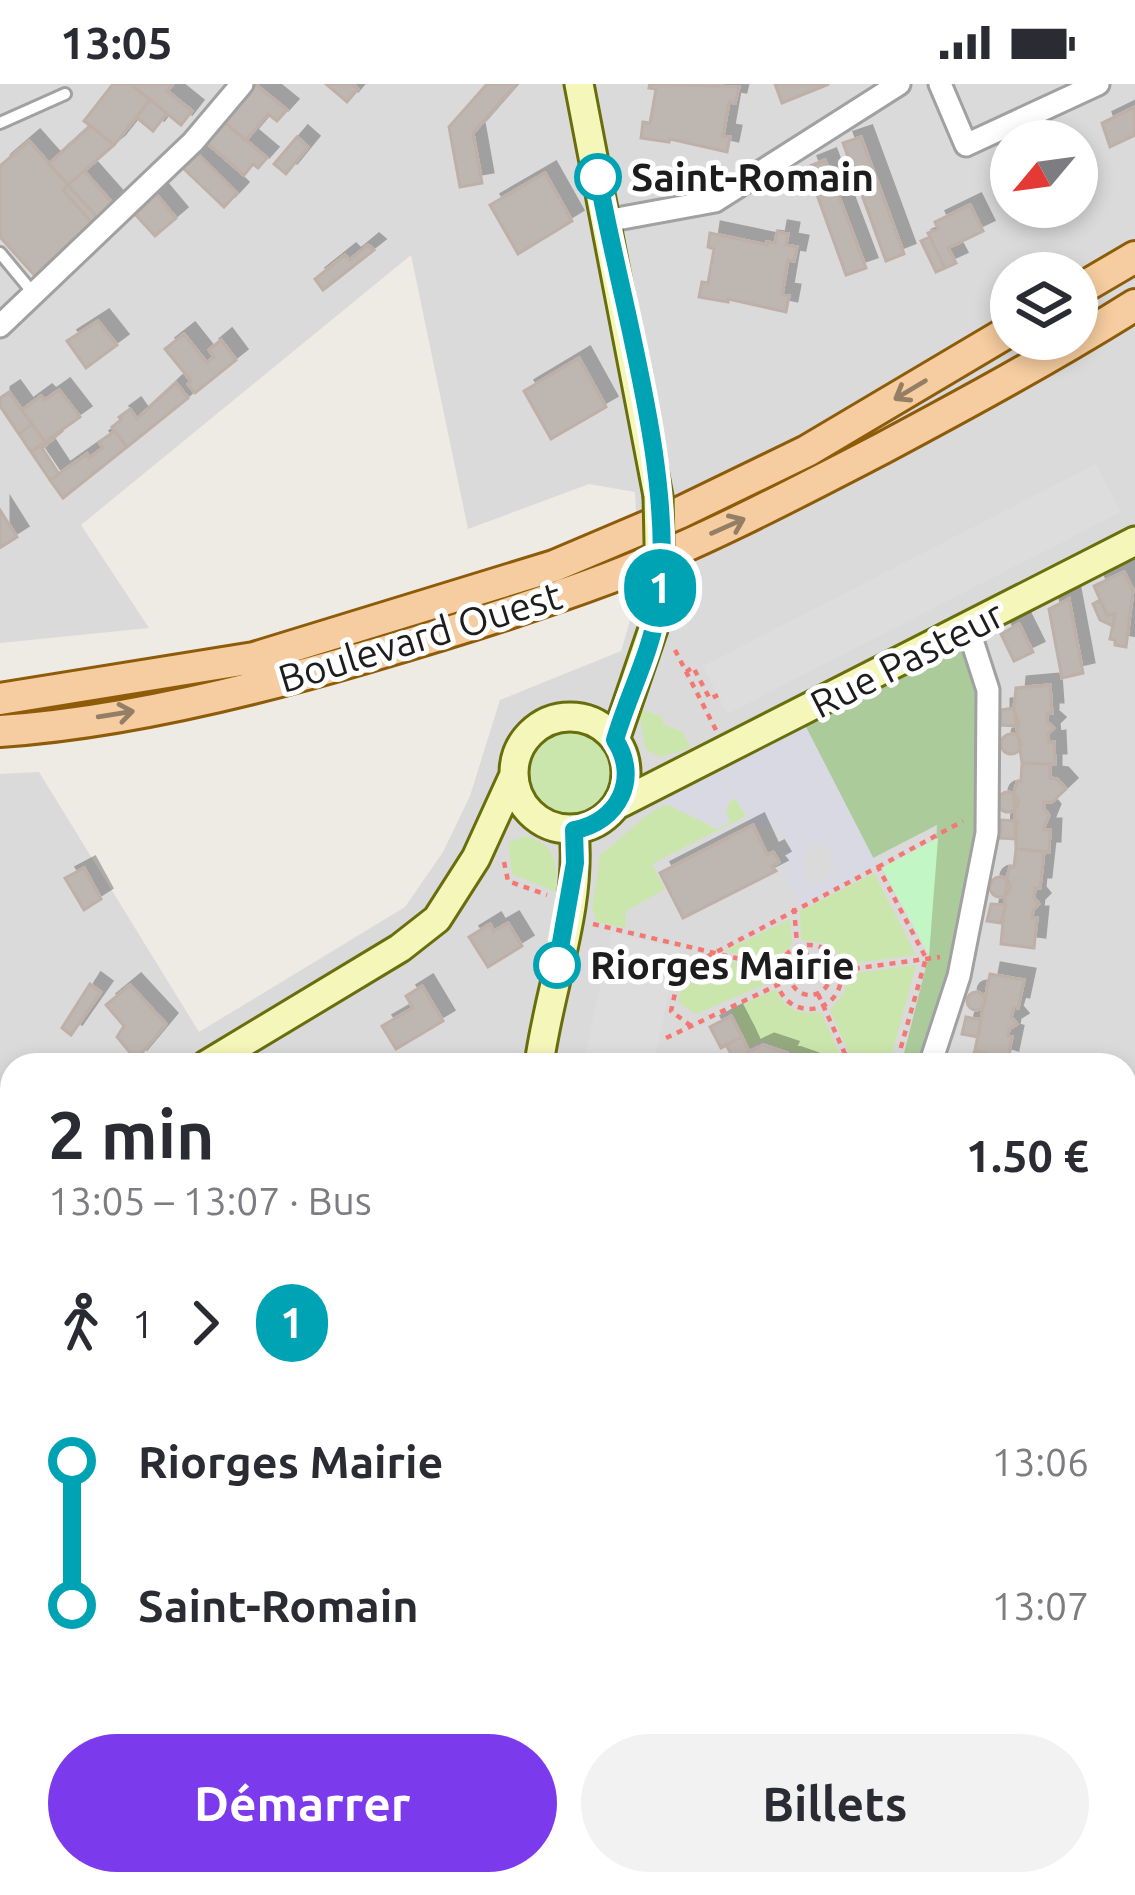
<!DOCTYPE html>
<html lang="fr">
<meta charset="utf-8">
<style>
body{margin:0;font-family:Ubuntu,sans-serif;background:#f2f2f3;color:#2b2b33;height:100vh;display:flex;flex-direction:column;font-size:45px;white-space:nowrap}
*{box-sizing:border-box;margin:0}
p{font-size:39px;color:#7c7c81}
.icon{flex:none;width:66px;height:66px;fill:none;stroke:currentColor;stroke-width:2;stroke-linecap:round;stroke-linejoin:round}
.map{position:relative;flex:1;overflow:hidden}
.details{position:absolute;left:0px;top:969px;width:1137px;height:843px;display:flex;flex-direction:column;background:#fff;border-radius:36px 36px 0 0;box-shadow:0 6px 18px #0003}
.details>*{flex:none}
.badge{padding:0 24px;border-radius:39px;font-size:42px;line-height:78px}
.needle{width:78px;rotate:241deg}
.buttons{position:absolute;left:990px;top:36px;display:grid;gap:24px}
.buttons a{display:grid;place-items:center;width:108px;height:108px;border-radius:50%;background:#fff;box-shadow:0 6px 18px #0003;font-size:60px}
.map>.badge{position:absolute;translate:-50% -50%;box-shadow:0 0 0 6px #fff}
.legs{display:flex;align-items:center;gap:18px;height:132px;padding:0 48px;font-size:39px}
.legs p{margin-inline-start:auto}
.overview{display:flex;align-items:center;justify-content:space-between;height:204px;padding:0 48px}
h1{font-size:66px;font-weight:700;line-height:90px}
.primary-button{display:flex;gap:24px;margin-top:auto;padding:24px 48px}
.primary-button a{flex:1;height:138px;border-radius:72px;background:#7c3aed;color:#fff;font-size:48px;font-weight:700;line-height:138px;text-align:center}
.primary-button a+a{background:#f2f2f3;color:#2b2b33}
ul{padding:0 48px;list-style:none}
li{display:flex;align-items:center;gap:42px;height:144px;font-size:45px}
li i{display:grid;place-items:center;width:18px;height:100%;margin:0 15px;background:currentColor}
li i::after{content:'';width:30px;height:30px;margin:-15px;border:9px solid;border-radius:50%;background:#fff}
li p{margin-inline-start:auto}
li:first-child i{background:linear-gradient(#0000 50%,currentColor 0)}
li:last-child i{background:linear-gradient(currentColor 50%,#0000 0)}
.status{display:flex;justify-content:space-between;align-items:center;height:84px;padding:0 60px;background:#fff;direction:ltr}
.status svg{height:33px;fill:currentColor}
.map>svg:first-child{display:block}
.residential{fill:#dbdada;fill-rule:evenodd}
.grass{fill:#cbe6ac}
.forest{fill:#abcb9a}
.park{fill:#c2f6c4}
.parking{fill:#ddd}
.plaza{fill:#d8d9e3;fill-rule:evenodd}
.building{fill:#beb6b0;stroke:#bfb0a7;stroke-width:3;filter:url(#shadow)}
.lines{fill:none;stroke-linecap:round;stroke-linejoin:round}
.lane-casing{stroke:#a1a1a1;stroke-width:16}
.street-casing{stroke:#a1a1a1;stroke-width:27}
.secondary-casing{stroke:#686e0b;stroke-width:33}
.primary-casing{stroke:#8e5c08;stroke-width:36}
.path{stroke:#f27871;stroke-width:4.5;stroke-dasharray:6 6;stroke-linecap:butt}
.lane{stroke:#fff;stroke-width:10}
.street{stroke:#fff;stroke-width:21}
.secondary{stroke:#f5f6ba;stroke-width:27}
.primary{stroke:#f6cda0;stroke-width:30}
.secondary-bridge-casing{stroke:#686e0b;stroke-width:33;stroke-linecap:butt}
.secondary-bridge{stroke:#f5f6ba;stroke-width:27}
.oneway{stroke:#947e65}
.line-1-casing{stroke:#fff;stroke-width:27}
.line-1{stroke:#00a3b4;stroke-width:18}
.stop-1-dot{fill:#fff;stroke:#00a3b4;stroke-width:6}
.labels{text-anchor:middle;stroke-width:10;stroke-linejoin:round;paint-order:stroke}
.stop-label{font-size:39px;font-weight:bold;fill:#1d1d1d;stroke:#fff;text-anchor:start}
.street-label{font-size:39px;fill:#1d1d1d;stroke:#fff}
</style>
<div class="status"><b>13:05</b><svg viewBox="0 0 49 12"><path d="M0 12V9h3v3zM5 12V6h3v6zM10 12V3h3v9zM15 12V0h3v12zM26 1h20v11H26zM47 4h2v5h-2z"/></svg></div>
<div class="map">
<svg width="1135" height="1811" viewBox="0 0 1135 1811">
<defs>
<filter id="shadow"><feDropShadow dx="11" dy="-11" stdDeviation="0" flood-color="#0004"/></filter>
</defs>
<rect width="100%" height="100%" fill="#eeeae4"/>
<path class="residential" d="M0 0H1135V1811H0V690L39 688 199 948 405 823 443 768 470 712 500 616 621 567 640 503 635 408 589 400 468 445 411 171 81 441 149 544 0 559ZM1011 57H1077V123H1011ZM1011 189H1077V255H1011ZM12 981H1125V1800H12Z"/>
<path class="grass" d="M639 625 661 632 664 641 682 647 691 664 660 673 645 665Z
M525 689a43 43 0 1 1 86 0a43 43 0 1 1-86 0Z
M735 714 746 732 652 780 665 805 626 827 625 844 597 838 592 824 600 771C623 754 642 731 667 720L717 745 729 718Z
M526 752C556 761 558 779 556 808L512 790 508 758Z
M874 789 916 871 847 880 828 860 801 856 800 827Z
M790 835 792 861 772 879 725 867Z
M714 873 774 887 773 897 696 930 678 918 684 892Z
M916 881 889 981H854L830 926 844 909 848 890Z
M776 905C785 926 800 931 821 928L845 981H830L762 957 750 963 731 926Z"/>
<path class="forest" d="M960 563 977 609 981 748 955 890 925 981H901L929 871 937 741 873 774 805 641Z"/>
<path class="park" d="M938 754V755L929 871 882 784Z"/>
<path class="parking" d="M1096 380 1121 428 727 630 703 582Z
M612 849 679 864 653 981H629L585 971Z"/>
<path class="plaza" d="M799 630 878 783 800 821 779 778 787 773 789 762 779 745 767 740 755 746 735 714 729 718 726 728 730 738 717 745 667 720 653 705ZM821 760 831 766 834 787 824 797 813 799 805 795 801 774 810 762Z"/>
<path class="building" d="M113 0H131L150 16 114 61 84 37Z
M131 0H173L167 7 192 27 181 41Z
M255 0 287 26 277 37 268 30 246 56 223 37Z
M326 0H352L358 5 347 18Z
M487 0H516L473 49 482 99 460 103 449 43Z
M650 0 739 3 735 19 729 18 723 52 730 53 727 68 670 55 669 58 641 54 643 38 650 39 656 5 649 4Z
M775 0H829L782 19Z
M150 16 167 29 153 47 136 33Z
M1135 23V51L1110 63 1102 39Z
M223 37 267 74 258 84 253 80 244 91 206 58Z
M91 42 114 61 68 101 49 80Z
M297 53 308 63 286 90 274 80Z
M861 53 904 170 886 177 843 59Z
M29 57 68 101 63 106 93 140 35 192 0 153V82Z
M197 69 237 109 224 123 183 84Z
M825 76 866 184 846 191 807 83Z
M84 87 114 121 99 135 68 101Z
M545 89 572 137 518 170 490 121Z
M68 101 99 135 93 140 63 106Z
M155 109 176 134 155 152 134 129Z
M970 121 983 147 948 164 956 179 945 184 928 149 938 145 935 138Z
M777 148 788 150 786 161 797 163 794 177 788 176 782 211 789 212 786 228 728 215V218L699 213 702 198 708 199 714 165 708 163 710 149 767 161V158L775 159Z
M930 153 945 184 936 188 921 157Z
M368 161 374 166 323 206 315 195 345 171 350 176Z
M98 237 117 261 86 284 67 257Z
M184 250 207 279 214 273 209 266 221 256 236 276 195 309 188 300 191 297 165 265Z
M579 274 606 323 551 355 524 307Z
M176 299 188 314 127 363 112 343 121 336 119 333 130 325 137 335Z
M59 306 80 333 45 358 22 326 41 312 45 316Z
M9 308 32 340 19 350 0 322V314Z
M32 340 45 358 31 368 19 350Z
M63 346 42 364 59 390 50 396 31 368Z
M115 347 127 363 63 414 50 396 87 370 89 374 103 364 99 358Z
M0 426 17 453 1 463 0 461Z
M1124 488 1133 506 1126 563 1115 561V556L1110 555 1115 530 1107 531 1094 502Z
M1069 515 1083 589 1062 594 1049 525Z
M1100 516 1107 531 1115 530 1113 542 1100 536 1093 520Z
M1019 540 1033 568 1014 577 1001 550Z
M1050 601 1052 629H1047V638L1054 644 1048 650 1049 659 1054 658 1055 680 1022 679 1014 624 1016 604Z
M1014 624 1019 642 1000 641V626Z
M1001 660a10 10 0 1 1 20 0a10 10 0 1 1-20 0Z
M1022 679 1050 680V694L1057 695 1066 705 1052 718H1044V725L1049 731 1043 746H1050L1049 768 1016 765 1014 709 1017 698 1021 697Z
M998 718a10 10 0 1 1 20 0a10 10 0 1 1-20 0Z
M1001 736 1017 737 1016 755 1000 754Z
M753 741 767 771 773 768 779 778 772 782 776 787 683 834 660 789Z
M1016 765 1044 768 1040 804H1035L1034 814 1039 820 1033 826 1032 834H1037L1034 864 1001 860 1007 793 1010 783H1014Z
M84 784 101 815 84 826 65 794Z
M990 803a10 10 0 1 1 20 0a10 10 0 1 1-20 0Z
M991 820 1006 821 1001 839 987 837Z
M508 839 522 862 488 883 469 853 490 840 494 847Z
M990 890 1024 896 1018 924 1014 923 1011 933 1017 940 1009 945 1008 952 1012 953 1007 977 975 966Z
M90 900 101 908 71 951 62 944Z
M130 901 166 940 136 976 117 953 124 942 106 921Z
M422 902 443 937 396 965 382 942 413 924 406 912Z
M967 917a9 9 0 1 1 18 0a9 9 0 1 1-18 0Z
M731 932 742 953 721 964 710 943Z
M966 933 981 936 978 953 962 950Z
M742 953 749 968 734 975 726 961Z
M763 961 787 969 785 973 808 981H732L734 975Z
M975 966 1000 974 998 981H970Z
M8 1073 12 1075V1107L0 1117V1079Z
M1133 1118H1135V1183L1125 1180Z
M0 1577 12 1594V1616L0 1625Z
M12 1770V1800H35L20 1811 0 1785V1779Z
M446 1800 442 1802 441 1811H412L416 1800Z
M520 1800H582L587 1803 585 1811H542L520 1807Z
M664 1800H703L700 1811H662Z
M703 1800 727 1803 725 1811H700Z
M953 1800H976V1805L992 1806V1811H952Z"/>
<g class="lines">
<defs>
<path id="lane" d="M0 39 65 10
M0 169 34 210
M1125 1273 1130 1347"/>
<path id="street" d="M940 0 966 61 1098 0
M606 137 715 117 899 0
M0 242 193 58 242 0
M930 981 959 892 987 749 988 606 968 544
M1125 1195 1135 1198
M1125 1639 1135 1642
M921 1811V1800"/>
<path id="secondary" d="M579 0 658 412
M514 689a56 56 0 1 1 112 0a56 56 0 1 1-112 0Z
M615 656 653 545 660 504
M617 721 1135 457
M206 981 400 864 437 835 476 774 513 693
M539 981C549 904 582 824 574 746
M0 1143 12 1133
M0 1440 12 1461
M257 1800 264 1811
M491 1811 492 1800"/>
<path id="primary" d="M1077 207 1135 173
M0 615 254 574 554 482 679 429 807 367 1011 246
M0 647C120 639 251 607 366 573 448 549 529 524 609 494 703 458 792 411 881 365 967 319 1052 273 1135 221"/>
</defs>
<use href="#lane" class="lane-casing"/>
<use href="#street" class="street-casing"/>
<use href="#secondary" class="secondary-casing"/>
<use href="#primary" class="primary-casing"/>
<path class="path" d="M675 566 716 646
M686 588 693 583 710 615 718 611
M504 778 508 797 547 811
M878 783 963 737
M794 824 797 860
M593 840 790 887
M777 893a32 32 0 1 1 64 0a32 32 0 1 1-64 0Z
M790 891a20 20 0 1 1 40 0a20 20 0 1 1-40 0Z
M830 888 940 873
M818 910 850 981
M691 942 671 927 680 887 878 783 926 874 896 981
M666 954 790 895"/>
<use href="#lane" class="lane"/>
<use href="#street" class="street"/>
<use href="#secondary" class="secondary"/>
<use href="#primary" class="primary"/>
<defs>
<path id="secondary-bridge" d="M658 412 660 504"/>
</defs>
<use href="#secondary-bridge" class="secondary-bridge-casing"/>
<use href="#secondary-bridge" class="secondary-bridge"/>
</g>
<defs><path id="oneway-shaft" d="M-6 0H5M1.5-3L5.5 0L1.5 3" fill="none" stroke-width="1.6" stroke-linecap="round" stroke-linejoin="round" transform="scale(3)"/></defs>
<g class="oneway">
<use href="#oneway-shaft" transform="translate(910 306) rotate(149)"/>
<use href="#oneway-shaft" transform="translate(728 442) rotate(-24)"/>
<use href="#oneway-shaft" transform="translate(116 630) rotate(-9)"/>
</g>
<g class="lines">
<defs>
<path id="line-1" d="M557 881 575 779 574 746C619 738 640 694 615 656 628 611 651 569 658 523 677 397 621 221 598 93"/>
</defs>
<use href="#line-1" class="line-1-casing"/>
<use href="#line-1" class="line-1"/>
</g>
<g class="stop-1-dot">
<circle cx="598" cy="93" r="21"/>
<circle cx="557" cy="881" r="21"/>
</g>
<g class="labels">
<g class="stop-label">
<text x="631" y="107">Saint-Romain</text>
<text x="590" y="895">Riorges Mairie</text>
</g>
<g class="street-label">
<text transform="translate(420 553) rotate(-17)" y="14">Boulevard Ouest</text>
<text transform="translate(907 575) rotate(-27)" y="14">Rue Pasteur</text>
</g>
</g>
</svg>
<div class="buttons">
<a><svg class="needle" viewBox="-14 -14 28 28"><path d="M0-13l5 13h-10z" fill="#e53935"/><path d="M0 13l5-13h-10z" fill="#7c7c81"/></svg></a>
<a><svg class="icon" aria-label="layers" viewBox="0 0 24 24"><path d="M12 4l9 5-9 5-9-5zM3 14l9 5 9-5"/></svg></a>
</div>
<b class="badge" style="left:660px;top:504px;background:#00a3b4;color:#fff">1</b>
<section class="details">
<div class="overview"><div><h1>2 min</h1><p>13:05 – 13:07 · Bus</p></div><b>1.50 €</b></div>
<div class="legs"><svg class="icon" aria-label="walk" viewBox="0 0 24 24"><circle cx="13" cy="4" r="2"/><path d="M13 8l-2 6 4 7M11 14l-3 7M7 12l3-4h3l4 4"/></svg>1<svg class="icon" aria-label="forward" viewBox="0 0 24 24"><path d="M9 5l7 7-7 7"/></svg><b class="badge" style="background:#00a3b4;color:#fff">1</b></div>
<ul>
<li><i style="color:#00a3b4"></i><b>Riorges Mairie</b><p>13:06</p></li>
<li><i style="color:#00a3b4"></i><b>Saint-Romain</b><p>13:07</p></li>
</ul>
<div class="primary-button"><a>Démarrer</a><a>Billets</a></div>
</section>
</div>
